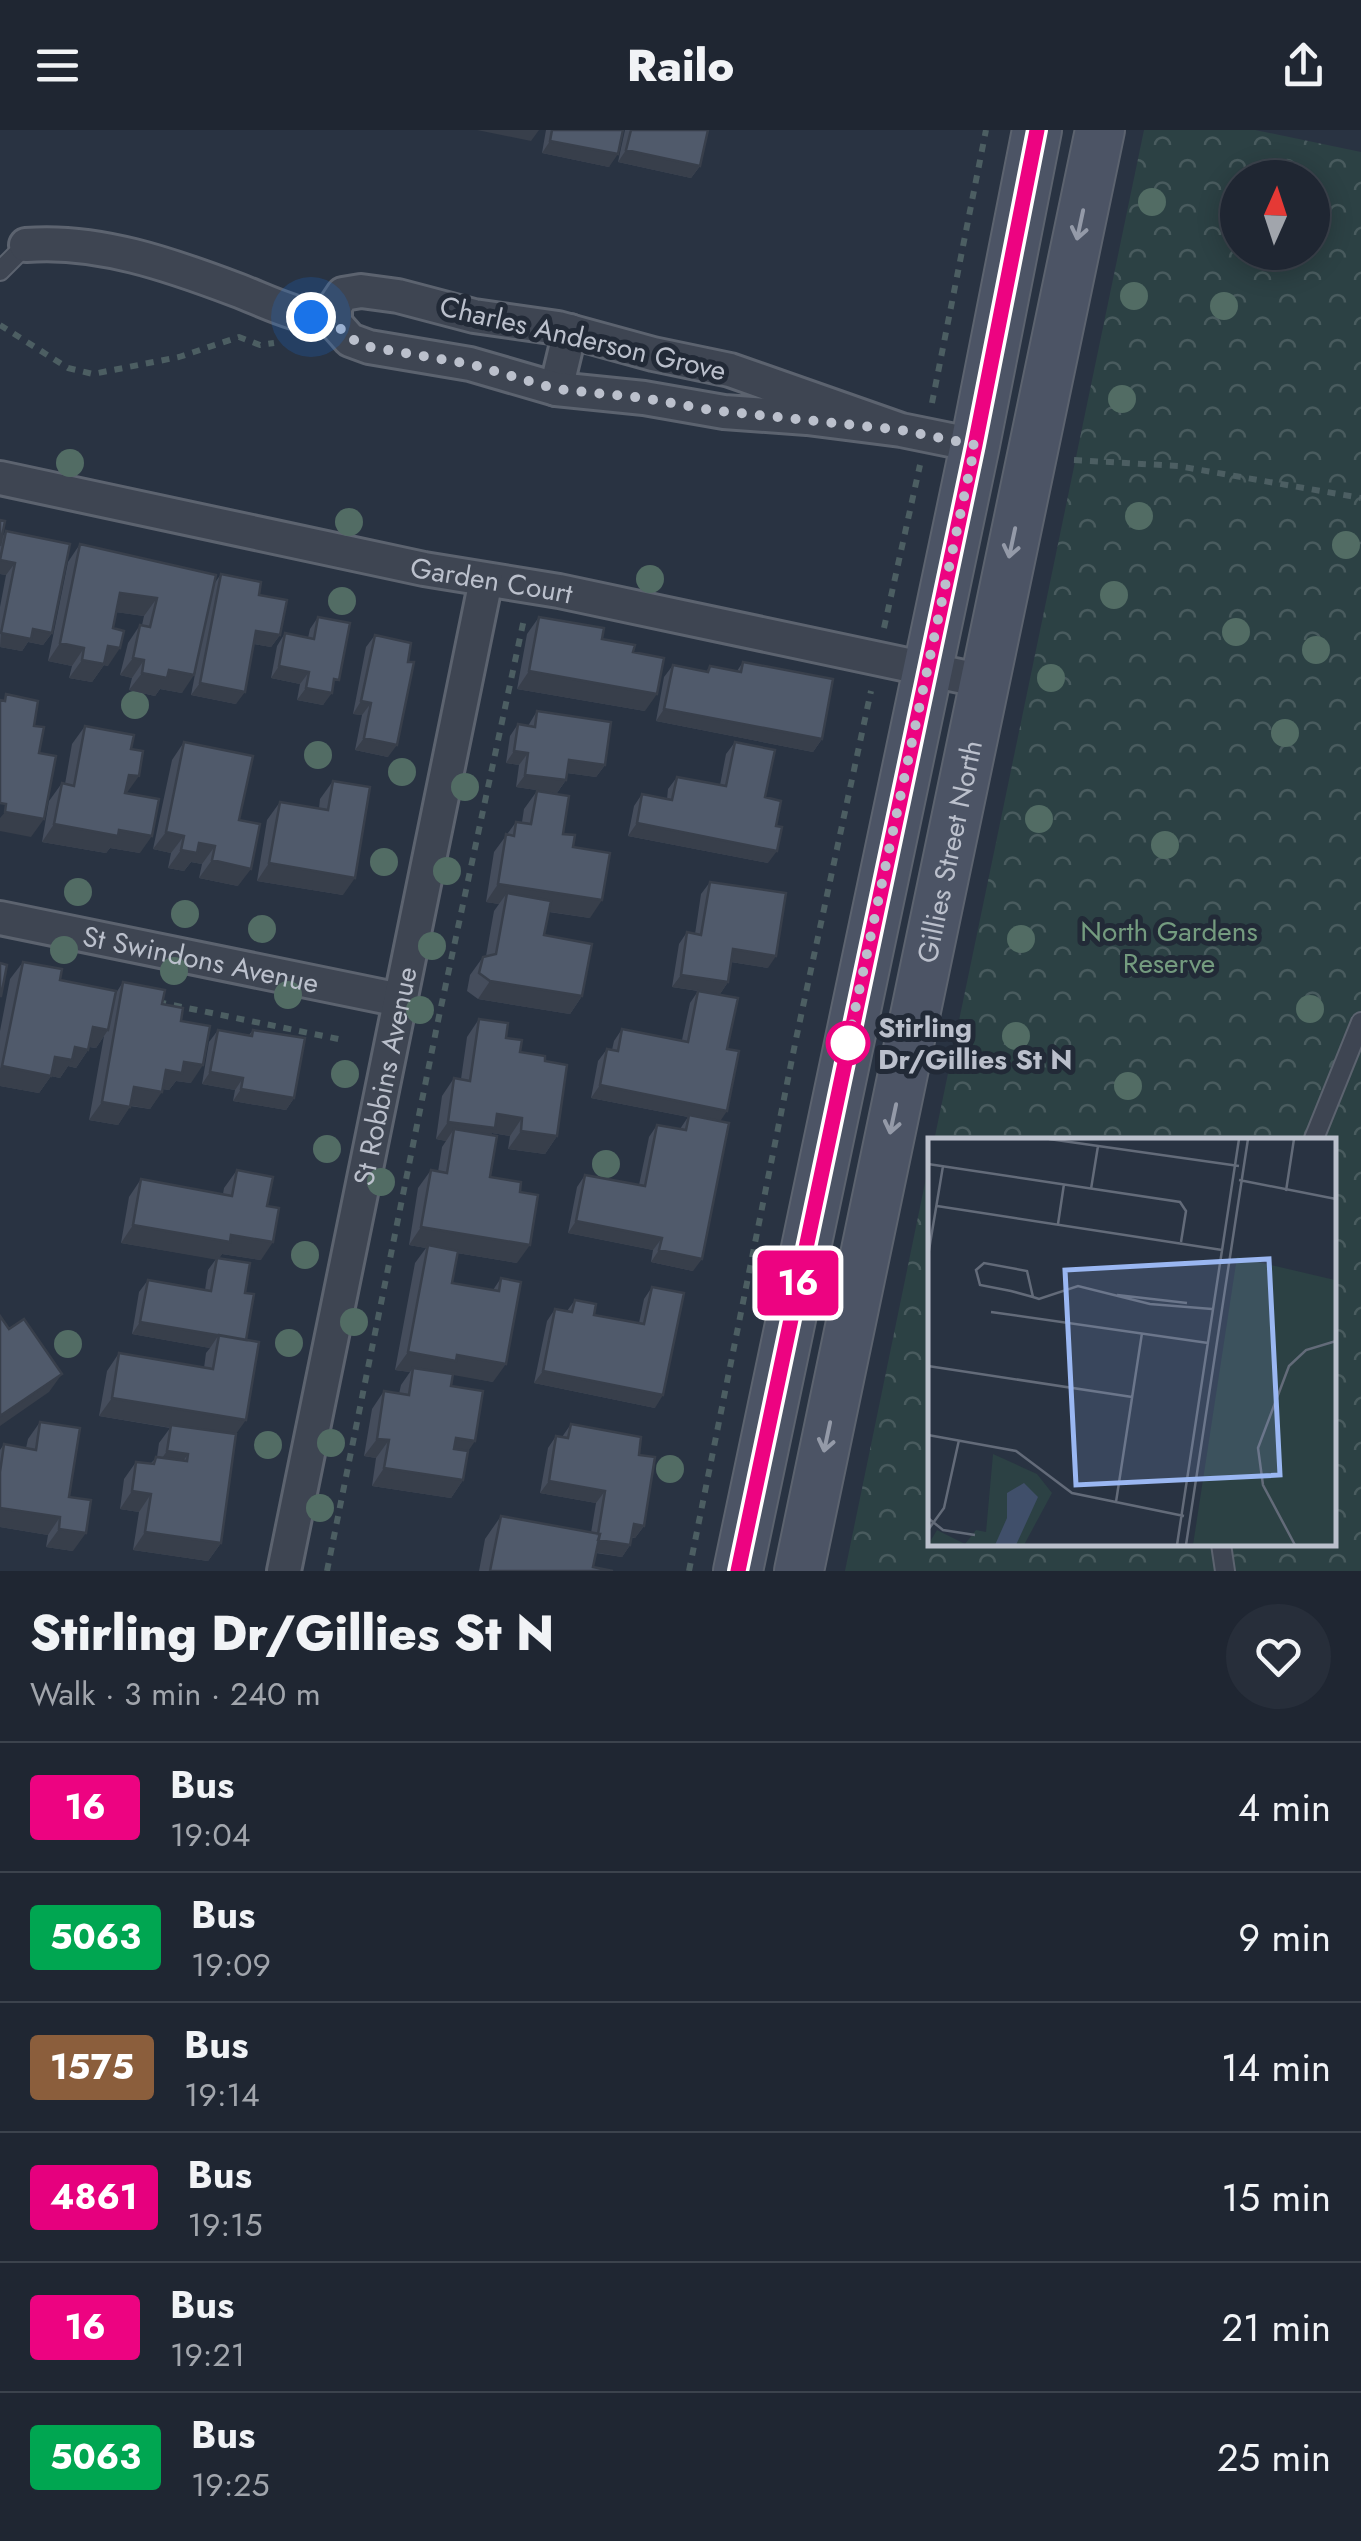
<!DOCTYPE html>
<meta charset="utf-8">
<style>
body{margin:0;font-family:Jost,sans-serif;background:#272e3a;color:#f1f3f6;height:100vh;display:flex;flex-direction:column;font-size:38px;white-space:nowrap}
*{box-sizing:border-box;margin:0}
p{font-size:32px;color:#a1a5ac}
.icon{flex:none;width:55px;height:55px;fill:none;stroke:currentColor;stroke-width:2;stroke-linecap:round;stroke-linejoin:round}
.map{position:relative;height:1441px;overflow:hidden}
.sheet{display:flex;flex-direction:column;background:#1f2632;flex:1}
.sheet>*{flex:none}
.badge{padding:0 20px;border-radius:8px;font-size:35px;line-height:65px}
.needle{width:65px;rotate:3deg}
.controls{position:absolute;left:1220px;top:30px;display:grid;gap:20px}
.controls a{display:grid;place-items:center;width:110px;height:110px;border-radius:50%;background:#1f2632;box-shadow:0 5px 25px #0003,0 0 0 2px #3c434d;font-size:50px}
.you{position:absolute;width:50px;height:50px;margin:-25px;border:8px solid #fff;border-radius:50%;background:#1a73e8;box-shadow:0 0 0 15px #1a73e833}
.map>.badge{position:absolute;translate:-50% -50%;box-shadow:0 0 0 5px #fff}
.round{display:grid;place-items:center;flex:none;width:105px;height:105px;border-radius:52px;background:#272e3a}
.head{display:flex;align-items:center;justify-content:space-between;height:170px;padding:0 30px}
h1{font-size:48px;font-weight:800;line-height:75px}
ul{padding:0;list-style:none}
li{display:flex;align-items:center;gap:30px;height:130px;padding:0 30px;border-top:2px solid #3c434d}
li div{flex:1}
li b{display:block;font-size:38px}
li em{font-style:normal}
li .badge{min-width:110px;font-weight:700;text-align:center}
header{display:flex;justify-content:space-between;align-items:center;height:130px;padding:0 30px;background:#1f2632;font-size:45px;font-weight:800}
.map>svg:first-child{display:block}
.park{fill:url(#park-crowns);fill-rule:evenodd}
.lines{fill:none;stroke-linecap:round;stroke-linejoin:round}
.service-casing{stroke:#5c636f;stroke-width:22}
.minor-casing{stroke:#5c636f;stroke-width:38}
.secondary-casing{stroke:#5c636f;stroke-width:52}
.path{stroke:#4c5e62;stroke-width:6;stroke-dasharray:8 8;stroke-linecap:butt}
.service{stroke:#3e4552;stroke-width:18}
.minor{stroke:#3e4552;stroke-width:32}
.secondary{stroke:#4c5465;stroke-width:48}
.tree{fill:#526c64}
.wall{fill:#454d5c}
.shaded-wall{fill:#383f4b}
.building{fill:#505a6b;stroke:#383f4b;stroke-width:2.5}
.oneway{stroke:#949aa8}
.line-casing{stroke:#fff;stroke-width:22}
.line{stroke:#ed0381;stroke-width:15}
.walk{stroke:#bbc0cc;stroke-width:10;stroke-dasharray:0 18}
.stop-dot{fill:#fff;stroke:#ed0381;stroke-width:5}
.labels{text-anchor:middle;stroke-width:10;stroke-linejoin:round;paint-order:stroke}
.street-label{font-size:28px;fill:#bbc0cc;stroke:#222a37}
.park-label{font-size:28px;fill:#749b7f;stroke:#222a37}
.stop-label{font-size:28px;font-weight:bold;fill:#bbc0cc;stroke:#222a37;text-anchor:start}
.inset-road{fill:none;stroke:#636b79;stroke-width:2.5}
.view{fill:#9ab7f2;fill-opacity:0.15;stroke:#9ab7f2;stroke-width:5}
.inset-edge{fill:none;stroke:#bbc0cc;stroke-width:5}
</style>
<header><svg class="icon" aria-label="menu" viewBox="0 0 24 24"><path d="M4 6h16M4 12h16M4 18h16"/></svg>Railo<svg class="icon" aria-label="share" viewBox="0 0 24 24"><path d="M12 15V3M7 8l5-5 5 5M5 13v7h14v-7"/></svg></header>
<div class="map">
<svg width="1361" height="1441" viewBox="0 0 1361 1441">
<defs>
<pattern id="park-crowns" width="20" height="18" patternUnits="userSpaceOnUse" patternTransform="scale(2.5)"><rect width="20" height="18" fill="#2c4144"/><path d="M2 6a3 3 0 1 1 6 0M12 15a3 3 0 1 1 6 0" fill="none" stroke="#495b5e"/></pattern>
</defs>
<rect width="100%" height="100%" fill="#293342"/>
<path class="park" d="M1144 0H1255L1361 22V1441H845L931 1024V1414H1334V1011H934ZM1238 48H1312V122H1238Z"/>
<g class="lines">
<defs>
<path id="service" d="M0 141 26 115
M1313 1011 1361 892
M1221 1414 1225 1441"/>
<g id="minor">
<path d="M26 115C97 109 171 135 237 160 268 172 299 189 333 188"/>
<path d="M556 259 570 201"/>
<path d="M901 300 730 240 653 224 558 198 474 186 398 166 361 161 343 164 335 176V193L350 210 369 217 470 234 556 259 644 268 724 282 807 288 901 300 975 315"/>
<path id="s1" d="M0 348 424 439 559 461 983 551"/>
<path id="s2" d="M0 788 400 870"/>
<path id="s3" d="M284 1441 486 450"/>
</g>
<g id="secondary">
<path d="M738 1441 975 315 1037 0"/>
<path id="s4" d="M799 1441 1100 0"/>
</g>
</defs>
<use href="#service" class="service-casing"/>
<use href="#minor" class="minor-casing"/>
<use href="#secondary" class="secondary-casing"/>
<path class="path" d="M0 195 68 238 93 244 179 227 239 207 260 215 274 213
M932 273 986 0
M1074 330 1178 336 1361 368
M884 498 920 335
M158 872 343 910
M327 1441 438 891 524 489
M689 1441 796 909 871 561"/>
<use href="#service" class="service"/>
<use href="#minor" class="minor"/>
<use href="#secondary" class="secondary"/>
</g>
<g class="tree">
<circle cx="1152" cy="72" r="14"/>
<circle cx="1134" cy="166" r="14"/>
<circle cx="1224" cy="176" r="14"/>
<circle cx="1122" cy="269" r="14"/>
<circle cx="70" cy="333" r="14"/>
<circle cx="1139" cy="386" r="14"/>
<circle cx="349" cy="392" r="14"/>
<circle cx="1346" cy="415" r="14"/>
<circle cx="650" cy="449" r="14"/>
<circle cx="1114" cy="465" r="14"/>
<circle cx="342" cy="471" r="14"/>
<circle cx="1236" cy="502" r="14"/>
<circle cx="1316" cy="520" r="14"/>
<circle cx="1051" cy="548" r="14"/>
<circle cx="135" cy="575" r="14"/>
<circle cx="1285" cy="603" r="14"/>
<circle cx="318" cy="625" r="14"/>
<circle cx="402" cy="642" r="14"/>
<circle cx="465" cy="657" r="14"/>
<circle cx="1039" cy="689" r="14"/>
<circle cx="1165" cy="715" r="14"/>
<circle cx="384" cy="732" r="14"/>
<circle cx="447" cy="741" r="14"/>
<circle cx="78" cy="762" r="14"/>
<circle cx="185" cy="784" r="14"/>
<circle cx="262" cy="799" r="14"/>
<circle cx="1021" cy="809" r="14"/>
<circle cx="432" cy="816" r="14"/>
<circle cx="64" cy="820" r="14"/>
<circle cx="174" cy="841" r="14"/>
<circle cx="288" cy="865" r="14"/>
<circle cx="1310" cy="879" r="14"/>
<circle cx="420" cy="880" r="14"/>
<circle cx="1016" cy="906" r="14"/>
<circle cx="345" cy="944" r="14"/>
<circle cx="1128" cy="956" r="14"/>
<circle cx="327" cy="1019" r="14"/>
<circle cx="606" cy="1034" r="14"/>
<circle cx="381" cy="1052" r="14"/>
<circle cx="305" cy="1125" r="14"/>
<circle cx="354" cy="1192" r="14"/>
<circle cx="289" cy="1213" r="14"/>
<circle cx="68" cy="1214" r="14"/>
<circle cx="331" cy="1313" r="14"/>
<circle cx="268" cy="1315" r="14"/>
<circle cx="670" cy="1339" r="14"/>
<circle cx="320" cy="1378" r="14"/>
</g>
<path class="wall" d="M546 0H623L609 37 542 23Z
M625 0H708L700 36 691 48 618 32Z
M0 390 2 407 6 401 52 503 43 515 28 512 22 521 0 517V477L6 445 0 444Z
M80 414 214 454 221 444 259 465 280 505 271 517 254 514 236 574 191 565 203 503 182 563 160 559 155 566 129 560 132 548 120 545 128 513 140 495H142L144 486 116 482 108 536 104 535 92 552 69 548 72 536 48 531 68 432Z
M318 487 332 560 323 575 297 570 300 554 271 548 277 516 285 503 308 508 310 499Z
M539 487 602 509 633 522 645 581 517 559 527 504Z
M375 505 408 532 388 627 355 620 362 585 353 584 366 517Z
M743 532 822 609 813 622 656 591 664 547 673 535 706 542 710 536 737 541Z
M537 581 605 635 596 647 567 643 566 650 557 663 516 657 519 635 506 633 510 606 518 594 528 596Z
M85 596 131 619 127 663 140 723 110 718 106 723 42 712 49 671 62 653 65 654 72 614Z
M184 612 239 690 238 756 199 748 202 734 191 732 184 741 168 738 171 723 153 719 172 630Z
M735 612 765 667 768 733 628 706 634 676 642 664 667 669 668 659 677 647 720 655 726 624Z
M333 651 343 765 257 751 267 690 280 672 319 678 320 669Z
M537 661 573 717 590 788 549 782 544 805 582 866 570 884 478 869 467 861 470 845 483 827 486 826 494 781 499 774 486 772 494 722 516 692H522L524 679Z
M710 752 768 838 731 832 728 852 720 864 727 919 720 992 693 1141 651 1132 653 1120 568 1103 577 1057 585 1045 639 1055 649 1007 657 995 680 999 688 987 591 968 598 931 607 919 612 920 614 911 622 899 682 910 690 873 698 861 672 857 679 814 687 802 695 804 701 764Z
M23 832 60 850 116 863 123 852 162 874 181 891 191 953 176 951 169 960 163 959 150 979 130 976 118 995 89 990 104 906 96 918 89 917 88 920 76 938 68 936 60 948 51 946 39 963 0 956V901L10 849Z
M479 889 506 908 520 922 545 931 557 1006 545 1024 508 1019 510 1006 492 1003 490 1005V1047L520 1062 517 1133 457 1123 452 1153 493 1160 501 1148 493 1252 453 1244 451 1256 468 1322 463 1350 451 1368 372 1356 376 1328 364 1326 372 1279 384 1261 399 1264 401 1255 410 1242 395 1240 415 1133 426 1118 409 1115 418 1058 431 1040 438 1042 442 1017 446 1011 436 1009 442 966 454 948 461 949 467 907Z
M218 900 249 905 253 900 294 968 286 980 233 971 235 960 202 954 209 912Z
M237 1040 267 1076 261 1130 222 1124 219 1128 245 1163 246 1210 236 1304 221 1413 208 1431 133 1420 139 1382 120 1379 124 1349 136 1332 151 1333 157 1327 159 1313 170 1298 99 1286 107 1241 119 1223 204 1238 206 1223 210 1218 132 1204 139 1162 148 1150 205 1160 208 1140 216 1129 121 1113 129 1067 141 1049 223 1064 224 1058Z
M652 1157 655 1278 534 1253 547 1191 555 1179 567 1181 575 1170 594 1185 639 1193 644 1169Z
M40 1292 69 1367 73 1421 46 1417 48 1405 0 1397V1320L4 1314 26 1318 28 1309Z
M571 1294 639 1325 644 1396 635 1408H631L630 1415 622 1427 596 1423 593 1437 613 1441H479L485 1409 501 1386 591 1403 596 1373 540 1363 548 1318 556 1306 562 1307Z"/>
<path class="shaded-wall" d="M477 0H539L531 11Z
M550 11 618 24 609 37 542 23Z
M626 20 700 36 691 48 618 32Z
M0 430 15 433 6 445 0 444Z
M120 463 157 468 144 486 108 481Z
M33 499 52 503 43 515 28 512 22 521 0 517 1 503Z
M256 501 280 505 271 517 248 513Z
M60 513 84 518 72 536 48 531Z
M108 516 120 518 108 536 104 535 92 552 69 548 82 530Z
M133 528 144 530 132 548 120 545Z
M279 536 309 542 300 554 271 548Z
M169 540 194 545 182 563 160 559 155 566 129 560 142 543Z
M529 541 657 564 645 581 517 559Z
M200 553 245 562 236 574 191 565Z
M306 558 332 563 323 575 297 570Z
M361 571 371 573 362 585 353 584Z
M664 579 822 609 813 622 656 591Z
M364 608 397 615 388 627 355 620Z
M514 621 528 623 519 635 506 633Z
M569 630 605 635 596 647 560 642Z
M129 645 139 646 126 664 116 662Z
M525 645 566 650 557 663 516 657Z
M5 682 44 689 31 707 0 701V688Z
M637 693 777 721 768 733 628 706Z
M54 694 119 700 152 706 140 723 110 718 106 723 42 712Z
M166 702 184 706 171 723 153 719Z
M199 713 215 716 202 734 191 732 184 741 168 738 181 720Z
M212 730 251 739 238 756 199 748Z
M269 733 355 748 343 765 257 751Z
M498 754 602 770 590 788 505 775 507 763 499 774 486 772Z
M733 819 776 826 768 838 725 831Z
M681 845 728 852 720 864 672 857Z
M490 851 582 866 570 884 478 869Z
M93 897 108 900 96 918 80 915Z
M75 917 88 920 76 938 68 936 60 948 51 946 39 963 0 956V938L2 936 55 927Z
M184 932 203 935 191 953 176 951 169 960 154 958 166 940Z
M210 942 243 948 235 960 202 954Z
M600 955 727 981 719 993 591 968Z
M134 957 162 962 150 979 122 974Z
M241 959 294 968 286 980 233 971Z
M102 972 130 977 118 995 89 990Z
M497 984 522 988 510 1006 492 1003 482 1016 454 999 446 1011 436 1009 448 992Z
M521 1001 557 1006 545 1024 508 1019Z
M576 1091 662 1108 653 1120 568 1103Z
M133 1095 231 1105 273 1112 261 1130 222 1124 218 1130 121 1113Z
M421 1097 530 1115 517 1133 427 1118 428 1115 426 1118 409 1115Z
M659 1120 702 1129 693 1141 651 1132Z
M140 1192 218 1206 210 1218 132 1204Z
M408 1222 457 1225 506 1234 493 1252 413 1238 410 1242 395 1240Z
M543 1241 663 1265 655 1278 534 1253Z
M62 1244 49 1262 0 1296V1286Z
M112 1268 246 1290 233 1308 99 1286Z
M456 1308 475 1311 463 1329 444 1326Z
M377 1309 389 1310 376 1328 364 1326Z
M167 1321 188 1324 176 1341 155 1338Z
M384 1338 463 1350 451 1368 372 1356Z
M549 1351 605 1361 596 1373 540 1363Z
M132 1361 151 1364 139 1382 120 1379Z
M0 1378 60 1387 48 1405 0 1397Z
M634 1394 644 1396 635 1408 625 1406Z
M59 1399 86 1403 73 1421 46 1417Z
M145 1402 221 1413 208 1431 133 1420Z
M597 1409 630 1415 622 1427 588 1421Z"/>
<path class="building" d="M552 0H623L618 24 550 11Z
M631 0H708L700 36 626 20Z
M0 390 5 391 0 416Z
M6 401 70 414 52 503 33 499 31 509 1 503 15 433 0 430Z
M80 414 216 445 194 545 169 540 167 548 142 543 144 530 133 528 140 495 150 497 157 468 120 463 113 498 124 501 120 518 108 516 104 534 82 530 84 518 60 513Z
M221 444 261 452 259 465 287 470 280 505 256 501 245 562 200 553Z
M318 487 350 493 339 550 334 549 332 563 306 558 309 542 279 536 285 503 314 509Z
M539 487 604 498 602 509 635 515 633 522 664 528 657 564 529 541Z
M375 505 411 513 408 532H414L397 615 364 608 371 573 361 571Z
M743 532 833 549 822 609 664 579 673 535 708 542 710 536 741 542Z
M6 564 38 571 34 596 44 597 39 623 56 626 44 689 5 682 6 674 0 673V570L5 571Z
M537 581 611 592 605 635 569 630 566 650 525 645 528 623 514 621 518 594 535 597Z
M85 596 134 605 131 619 143 621 139 646 129 645 125 663 159 669 152 706 119 700 118 706 54 694 62 653 74 656Z
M184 612 253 626 239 690 260 694 251 739 212 730 215 716 199 713 197 723 181 720 184 706 166 702Z
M735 612 775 620 765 667 781 671 776 696 782 697 777 721 637 693 642 664 672 670 677 647 726 656Z
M333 651 370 657 355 748 269 733 280 672 328 680Z
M537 661 569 666 563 704 575 705 573 717 610 723 602 770 498 754 506 704 514 706 516 692 531 694Z
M710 752 786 763 776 826 733 819 728 852 681 845 687 802 701 805Z
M507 763 551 771 544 805 592 814 582 866 490 851 479 843 483 827 496 824Z
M23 832 62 839 60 850 116 861 108 900 93 897 88 920 75 917 72 930 55 927 51 946 2 936Z
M0 833 7 835 1 866H0Z
M123 852 165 860 162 874 183 878 181 891 210 896 203 935 184 932 182 943 166 940 162 962 134 957 130 977 102 972Z
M698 861 738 868 727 919 739 921 727 981 600 955 607 919 618 921 622 899 688 912Z
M479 889 508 893 506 908 522 910 520 922 545 926V931L567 935 557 1006 521 1001 522 988 497 984 495 998 448 992 454 948 470 951Z
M218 900 252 906 253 900 305 908 294 968 241 959 243 948 210 942Z
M689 985 729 993 702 1129 659 1120 662 1108 576 1091 585 1045 645 1056 657 995 686 1000Z
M454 999 497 1006 490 1047 521 1052 520 1062 538 1065 530 1115 421 1097 431 1040 447 1043Z
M237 1040 273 1047 267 1076 279 1078 273 1112 231 1105 230 1112 133 1095 141 1049 232 1066Z
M428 1115 458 1121 452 1153 499 1161 501 1148 521 1152 506 1234 457 1225 456 1231 408 1222Z
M217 1128 250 1133 245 1163 254 1164 246 1210 140 1192 148 1150 211 1161Z
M652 1157 684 1163 663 1265 543 1241 555 1179 572 1182 575 1170 596 1174 594 1185 644 1194Z
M0 1186 9 1199 24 1189 62 1244 0 1286Z
M219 1205 259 1212 246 1290 112 1268 119 1223 213 1239Z
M413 1238 453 1244 451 1256 483 1261 475 1311 456 1308 454 1319 468 1321 463 1350 384 1338 389 1310 377 1309 384 1261 409 1265Z
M40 1292 80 1298 69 1367 91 1370 86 1403 59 1399 60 1387 0 1378V1342L4 1314 36 1320Z
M571 1294 641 1307 639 1325 655 1327 644 1396 634 1394 630 1415 598 1410 600 1404H598L605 1361 549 1351 556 1306 568 1308Z
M171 1295 236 1304 221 1413 145 1402 151 1364 132 1361 136 1332 154 1334 156 1327 187 1331 188 1324 167 1321Z
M501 1386 600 1404 593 1437 613 1441H490Z"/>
<defs><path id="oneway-shaft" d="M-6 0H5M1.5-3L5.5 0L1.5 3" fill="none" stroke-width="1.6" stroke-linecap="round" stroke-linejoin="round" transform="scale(2.5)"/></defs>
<g class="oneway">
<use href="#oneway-shaft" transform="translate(1080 95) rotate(102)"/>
<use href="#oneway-shaft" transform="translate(1012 413) rotate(102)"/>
<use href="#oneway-shaft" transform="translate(893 989) rotate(102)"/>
<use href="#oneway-shaft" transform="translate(827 1307) rotate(102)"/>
</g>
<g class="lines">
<defs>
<path id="line" d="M738 1441 975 315 1037 0"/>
</defs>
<use href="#line" class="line-casing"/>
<use href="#line" class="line"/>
<path class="walk" d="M311 187 334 188 345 206 370 217 470 234 556 259 644 268 710 280 901 300 975 315 848 913"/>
</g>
<circle class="stop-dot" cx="848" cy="913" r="20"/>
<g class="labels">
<g class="street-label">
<text transform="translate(583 208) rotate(13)" y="10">Charles Anderson Grove</text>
<text dy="10" stroke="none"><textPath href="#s1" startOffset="502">Garden Court</textPath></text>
<text dy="10" stroke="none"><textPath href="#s4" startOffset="735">Gillies Street North</textPath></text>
<text dy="10" stroke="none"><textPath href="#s2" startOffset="205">St Swindons Avenue</textPath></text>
<text dy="10" stroke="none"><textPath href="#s3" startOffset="505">St Robbins Avenue</textPath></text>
</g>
<g class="park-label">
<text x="1169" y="811">North Gardens<tspan x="1169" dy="32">Reserve</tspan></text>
</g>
<g class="stop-label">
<text x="878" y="907">Stirling<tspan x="878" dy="32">Dr/Gillies St N</tspan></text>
</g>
</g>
<g transform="translate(928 1008)">
<rect width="408" height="408" fill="#293342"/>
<path d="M309 119 407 142V407H265ZM65 316 109 336 124 355 96 407H0L9 392 37 406 48 392 58 394Z" fill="#2c4144"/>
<path d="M96 345 110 359 88 407H67L79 380V355Z" fill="#404f6a"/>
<path class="inset-road" d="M121 1 311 28M0 26 252 64 258 73 253 104M311 42 408 61M163 51 170 8M358 53 366 1M9 68 294 112M130 86 136 46M0 118 15 28M189 157 259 165M105 159 99 133 56 125 48 132 52 147 83 153 105 159 111 161 150 148 222 166 284 171M63 174 280 205M0 228 204 259M0 297 88 313 144 355 256 378M188 364 214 195M0 380 15 392 47 397M0 392 16 370 31 302M249 407 311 1M258 407 320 1M367 407 335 347 330 310 361 228 378 212 408 203"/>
<path class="view" d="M341 121 352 337 148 347 137 132Z"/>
<rect width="408" height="408" class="inset-edge"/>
</g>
</svg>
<div class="controls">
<a><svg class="needle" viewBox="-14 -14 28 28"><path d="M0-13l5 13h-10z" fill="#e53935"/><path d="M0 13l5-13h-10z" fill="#a1a5ac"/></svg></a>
</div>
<div class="you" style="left:311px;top:187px"></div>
<b class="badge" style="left:798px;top:1153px;background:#ed0381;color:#fff">16</b>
</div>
<section class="sheet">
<div class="head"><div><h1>Stirling Dr/Gillies St N</h1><p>Walk · 3 min · 240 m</p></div><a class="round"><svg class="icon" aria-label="heart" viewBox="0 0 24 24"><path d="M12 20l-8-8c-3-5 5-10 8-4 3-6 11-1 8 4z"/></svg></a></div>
<ul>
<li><span class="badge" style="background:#ed0381;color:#fff">16</span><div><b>Bus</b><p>19:04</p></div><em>4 min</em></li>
<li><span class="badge" style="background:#00a651;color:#fff">5063</span><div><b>Bus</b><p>19:09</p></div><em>9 min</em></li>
<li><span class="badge" style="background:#8b5e3c;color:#fff">1575</span><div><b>Bus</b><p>19:14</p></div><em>14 min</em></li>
<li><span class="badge" style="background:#e6007e;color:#fff">4861</span><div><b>Bus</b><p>19:15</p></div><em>15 min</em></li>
<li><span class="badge" style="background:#ed0381;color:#fff">16</span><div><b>Bus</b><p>19:21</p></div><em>21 min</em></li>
<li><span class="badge" style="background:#00a651;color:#fff">5063</span><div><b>Bus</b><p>19:25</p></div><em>25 min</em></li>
</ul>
</section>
